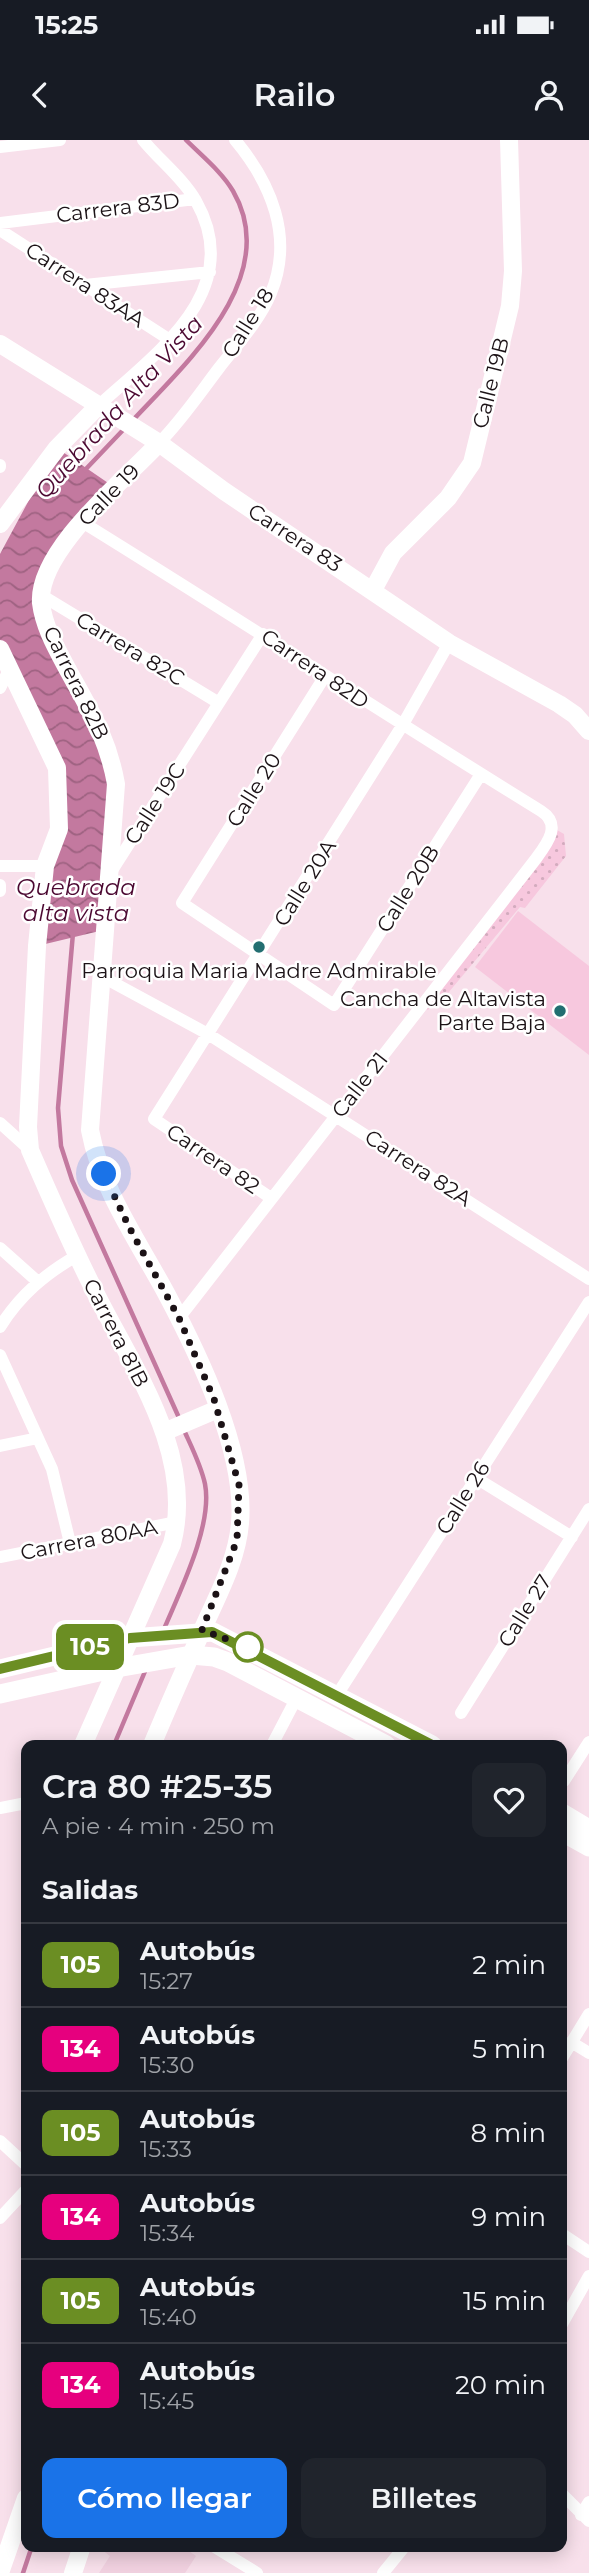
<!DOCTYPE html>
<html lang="es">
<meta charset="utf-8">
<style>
body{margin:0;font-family:Montserrat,sans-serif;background:#20242c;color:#f1f3f6;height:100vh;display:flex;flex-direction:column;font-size:26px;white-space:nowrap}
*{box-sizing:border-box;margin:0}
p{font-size:23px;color:#9ea1a6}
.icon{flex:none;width:38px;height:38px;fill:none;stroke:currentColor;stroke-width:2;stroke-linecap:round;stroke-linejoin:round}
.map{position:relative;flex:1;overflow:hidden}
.sheet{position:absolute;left:21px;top:1600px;width:546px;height:812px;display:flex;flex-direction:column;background:#171b24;border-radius:14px;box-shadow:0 4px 18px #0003}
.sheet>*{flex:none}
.badge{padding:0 14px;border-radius:10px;font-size:24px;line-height:46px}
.you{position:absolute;width:35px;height:35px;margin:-18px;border:5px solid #fff;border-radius:50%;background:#1a73e8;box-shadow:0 0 0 10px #1a73e833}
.map>.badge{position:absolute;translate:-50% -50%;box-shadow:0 0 0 4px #fff}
h2{padding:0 21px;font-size:26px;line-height:63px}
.round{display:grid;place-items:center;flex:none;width:74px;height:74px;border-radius:14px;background:#20242c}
.summary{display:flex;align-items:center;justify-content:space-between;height:119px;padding:0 21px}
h1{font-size:33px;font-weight:600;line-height:52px}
.primary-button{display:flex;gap:14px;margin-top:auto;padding:14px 21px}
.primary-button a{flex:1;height:80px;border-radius:14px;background:#1a73e8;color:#fff;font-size:28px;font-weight:600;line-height:80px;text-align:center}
.primary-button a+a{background:#20242c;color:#f1f3f6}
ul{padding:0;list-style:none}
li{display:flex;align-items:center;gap:21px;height:84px;padding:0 21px;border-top:2px solid #363941}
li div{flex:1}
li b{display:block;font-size:26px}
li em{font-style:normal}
li .badge{min-width:77px;font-weight:700;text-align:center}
.status{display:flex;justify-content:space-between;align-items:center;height:49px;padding:0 35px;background:#171b24;direction:ltr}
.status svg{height:19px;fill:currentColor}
header{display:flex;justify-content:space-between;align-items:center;height:91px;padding:0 21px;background:#171b24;font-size:32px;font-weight:600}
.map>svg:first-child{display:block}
.built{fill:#f1d1e0}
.park{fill:url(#park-dots)}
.pitch{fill:#f7c8de}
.water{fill:url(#water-waves)}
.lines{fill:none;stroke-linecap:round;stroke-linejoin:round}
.stream{stroke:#c3799f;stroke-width:4.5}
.street{stroke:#fff;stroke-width:12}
.secondary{stroke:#fff;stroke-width:18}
.primary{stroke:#fff;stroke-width:19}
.line-casing{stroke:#fff;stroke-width:16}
.line{stroke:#6b8e23;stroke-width:10}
.walk{stroke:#1b1216;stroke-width:7;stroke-dasharray:0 12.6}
.poi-dot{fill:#236e71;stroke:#fff;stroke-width:2.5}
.stop-dot{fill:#fff;stroke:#6b8e23;stroke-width:3.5}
.labels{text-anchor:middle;stroke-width:5;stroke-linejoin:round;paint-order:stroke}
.street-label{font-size:21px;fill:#1b1216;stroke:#fff}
.poi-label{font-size:21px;fill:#1b1216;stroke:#fff}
.water-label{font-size:23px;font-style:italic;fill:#4b0831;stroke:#fff}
</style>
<div class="status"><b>15:25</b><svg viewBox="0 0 49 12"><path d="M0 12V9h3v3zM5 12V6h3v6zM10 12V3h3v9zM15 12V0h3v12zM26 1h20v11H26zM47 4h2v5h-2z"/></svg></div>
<header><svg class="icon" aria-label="back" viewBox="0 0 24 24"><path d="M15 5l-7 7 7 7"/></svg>Railo<svg class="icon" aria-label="person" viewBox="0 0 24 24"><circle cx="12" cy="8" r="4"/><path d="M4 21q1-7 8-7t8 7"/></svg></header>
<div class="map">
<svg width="589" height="2433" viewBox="0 0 589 2433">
<defs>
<pattern id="park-dots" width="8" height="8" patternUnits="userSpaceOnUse" patternTransform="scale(1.75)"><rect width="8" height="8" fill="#f7c8de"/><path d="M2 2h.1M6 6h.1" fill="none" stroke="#d3abbe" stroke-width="1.8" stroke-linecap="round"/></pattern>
<pattern id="water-waves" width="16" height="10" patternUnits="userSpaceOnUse" patternTransform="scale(1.75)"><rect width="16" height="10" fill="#c3799f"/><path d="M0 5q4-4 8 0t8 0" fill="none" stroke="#9e6281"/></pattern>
</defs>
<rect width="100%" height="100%" fill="#f8e0eb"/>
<path class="built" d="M97 2406H187L186 2409 196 2416 185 2433H99L110 2416Z"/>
<path class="park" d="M557 690 564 694 566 716 525 768 520 767 438 865 433 863 428 870 423 867Z"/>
<path class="pitch" d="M518 771 589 826V915L475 827Z"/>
<path class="water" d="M57 308 114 347 44 444 54 504 107 605 112 788 37 806 59 688 50 615 0 501V414Z"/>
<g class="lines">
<path class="stream" d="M133 280C185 224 283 137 233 51 222 32 202 16 186 0
M85 330 124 289
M73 793 58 968 61 1006 72 1040 180 1280
M164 1489C180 1451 213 1385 205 1344 201 1325 191 1306 183 1288
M114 1605 146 1529
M23 2433 32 2406"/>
<path class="street" d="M0 7 60 0
M0 83 195 59
M0 90 170 200
M85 145 210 132
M97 267C156 213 247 151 196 61 183 38 159 20 143 0
M159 303C181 281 200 253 219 228 237 205 260 180 271 153 294 97 271 43 235 0
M0 325V327
M82 382C236 477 387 576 541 671 563 685 546 705 535 720L179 1178
M41 455 219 563
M325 536 182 763 334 865 481 634
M0 548 9 530
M0 726H45
M111 732 263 494
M0 745V751
M101 836 208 894 589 1139
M0 983 30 1010
M271 1058 154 979 402 586 449 503
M0 1108 37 1141
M0 1187C20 1155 45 1134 78 1115
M0 1215 52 1329 70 1403
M0 1306 38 1298
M476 1338 572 1397
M0 1417 177 1382
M337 1555 589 1162
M461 1573 589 1369
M272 1605 296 1559
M564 1641 589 1602
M0 1668 26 1663
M571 1902 589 1913
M562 1918 589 1874
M0 2001 26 2025
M0 2078 26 2050
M562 2094 589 2112
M562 2184 589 2136
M562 2354 589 2381
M581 2375 589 2362
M213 2406 257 2433
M383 2433 405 2406"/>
<path class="secondary" d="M0 204 159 303 224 351 449 503 559 564 575 575 589 591
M0 384 57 308 97 267
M373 450 393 413 448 358 472 323 510 166 513 131 509 0
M0 509 57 628 59 689 45 726 37 806 28 987 30 1010C50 1056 70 1102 92 1146 130 1224 196 1312 172 1404L83 1605
M164 1292 218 1269
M152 1605C168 1567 184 1530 201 1493 216 1458 237 1422 240 1383 246 1312 199 1215 166 1153 138 1101 101 1049 90 990L116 644C108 599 91 572 69 532 58 511 44 488 41 463 37 410 126 339 159 303
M0 2433 26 2358
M73 2433 82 2406"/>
<path class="primary" d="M0 1529 130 1498 213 1492 432 1605
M0 1554 117 1528 191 1515 214 1517 228 1522 386 1605
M562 1673 589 1689
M562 1692 589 1707"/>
</g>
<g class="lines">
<defs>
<path id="line" d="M0 1529 130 1498 212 1492 432 1605"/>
</defs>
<use href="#line" class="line-casing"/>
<use href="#line" class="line"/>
<path class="walk" d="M104 1034 129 1087 179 1178 214 1259 239 1345 237 1400 202 1490 248 1507"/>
</g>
<g class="poi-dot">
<circle cx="259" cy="807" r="7"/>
<circle cx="560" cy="871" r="7"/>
</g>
<circle class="stop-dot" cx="248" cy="1507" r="14"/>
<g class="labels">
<g class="street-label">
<text transform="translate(118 68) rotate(-7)" y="7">Carrera 83D</text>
<text transform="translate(85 145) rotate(33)" y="7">Carrera 83AA</text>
<text transform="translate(248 183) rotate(-58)" y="7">Calle 18</text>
<text transform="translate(491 243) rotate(-76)" y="7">Calle 19B</text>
<text transform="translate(109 355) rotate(-46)" y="7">Calle 19</text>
<text transform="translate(295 398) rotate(33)" y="7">Carrera 83</text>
<text transform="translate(130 509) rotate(31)" y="7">Carrera 82C</text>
<text transform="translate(315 529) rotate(34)" y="7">Carrera 82D</text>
<text transform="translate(76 543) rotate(64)" y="7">Carrera 82B</text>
<text transform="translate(254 650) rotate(-58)" y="7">Calle 20</text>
<text transform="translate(155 664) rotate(-57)" y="7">Calle 19C</text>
<text transform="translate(305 743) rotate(-58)" y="7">Calle 20A</text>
<text transform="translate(408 749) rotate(-58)" y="7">Calle 20B</text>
<text transform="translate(360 945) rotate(-52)" y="7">Calle 21</text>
<text transform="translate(213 1019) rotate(34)" y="7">Carrera 82</text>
<text transform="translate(418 1028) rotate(33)" y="7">Carrera 82A</text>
<text transform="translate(116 1193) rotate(63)" y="7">Carrera 81B</text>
<text transform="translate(463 1358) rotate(-58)" y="7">Calle 26</text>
<text transform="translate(89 1400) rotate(-11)" y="7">Carrera 80AA</text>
<text transform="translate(525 1471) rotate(-58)" y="7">Calle 27</text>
</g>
<g class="poi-label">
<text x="259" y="838">Parroquia Maria Madre Admirable</text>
<text x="546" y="866" text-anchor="end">Cancha de Altavista<tspan x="546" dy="24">Parte Baja</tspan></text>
</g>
<g class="water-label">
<text transform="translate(119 267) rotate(-48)" y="8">Quebrada Alta Vista</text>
<text x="76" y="755">Quebrada<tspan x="76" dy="26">alta vista</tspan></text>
</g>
</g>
</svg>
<div class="you" style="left:104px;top:1034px"></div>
<b class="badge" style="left:90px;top:1507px;background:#6b8e23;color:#fff">105</b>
<section class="sheet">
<div class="summary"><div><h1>Cra 80 #25-35</h1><p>A pie · 4 min · 250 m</p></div><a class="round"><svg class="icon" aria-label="heart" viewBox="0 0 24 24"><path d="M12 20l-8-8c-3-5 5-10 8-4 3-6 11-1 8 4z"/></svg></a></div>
<h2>Salidas</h2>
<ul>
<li><span class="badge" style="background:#6b8e23;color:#fff">105</span><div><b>Autobús</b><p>15:27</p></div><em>2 min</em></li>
<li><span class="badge" style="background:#e6007e;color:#fff">134</span><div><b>Autobús</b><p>15:30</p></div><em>5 min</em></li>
<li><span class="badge" style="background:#6b8e23;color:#fff">105</span><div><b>Autobús</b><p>15:33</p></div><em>8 min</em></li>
<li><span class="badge" style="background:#e6007e;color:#fff">134</span><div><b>Autobús</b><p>15:34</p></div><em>9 min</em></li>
<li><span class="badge" style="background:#6b8e23;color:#fff">105</span><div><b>Autobús</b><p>15:40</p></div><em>15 min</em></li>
<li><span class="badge" style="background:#e6007e;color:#fff">134</span><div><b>Autobús</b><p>15:45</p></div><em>20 min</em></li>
</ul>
<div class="primary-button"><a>Cómo llegar</a><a>Billetes</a></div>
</section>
</div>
